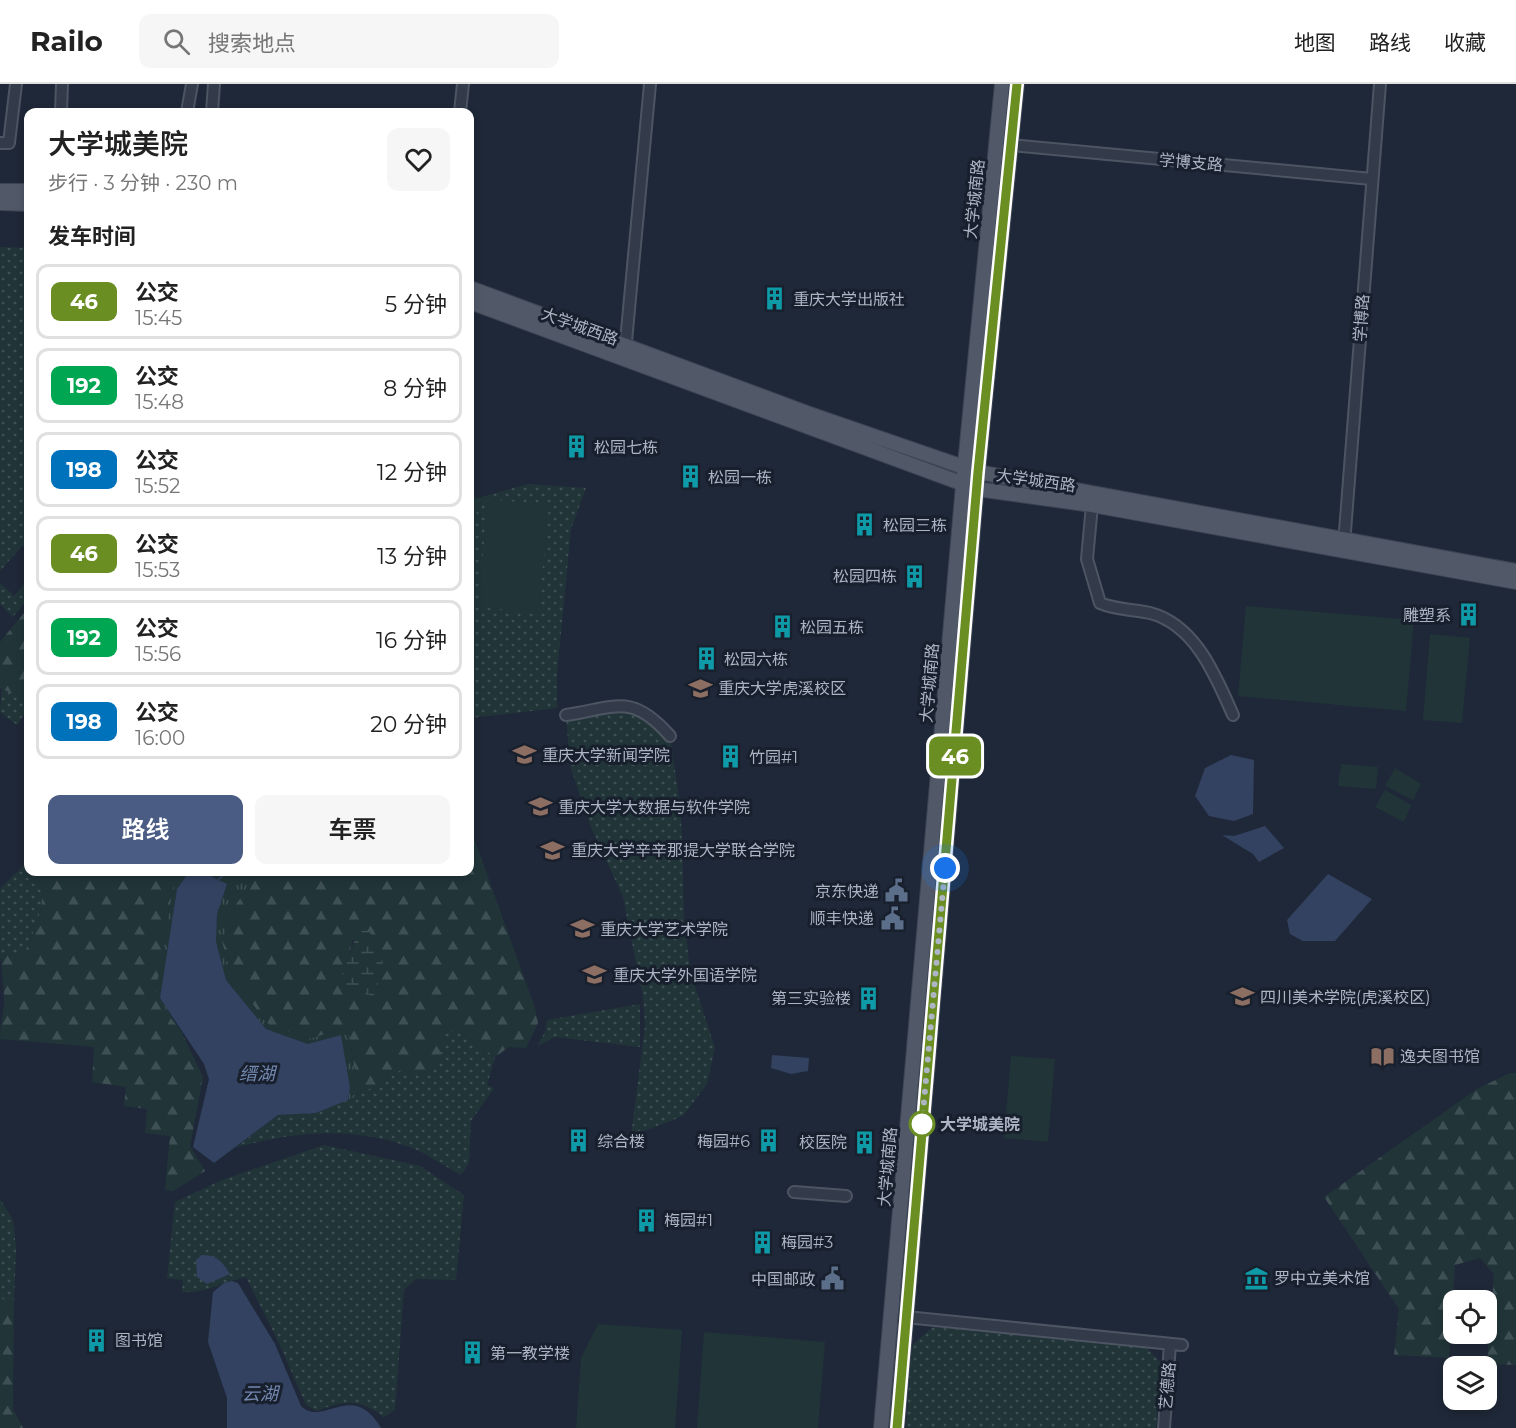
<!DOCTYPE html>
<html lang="zh">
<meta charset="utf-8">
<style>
body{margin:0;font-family:Montserrat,"Noto Sans SC",sans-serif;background:#f6f6f6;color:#222;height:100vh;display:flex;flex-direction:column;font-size:22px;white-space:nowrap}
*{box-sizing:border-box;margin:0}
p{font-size:20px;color:#767676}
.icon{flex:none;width:33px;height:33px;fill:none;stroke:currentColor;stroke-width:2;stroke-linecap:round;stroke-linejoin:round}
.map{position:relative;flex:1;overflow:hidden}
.side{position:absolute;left:24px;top:24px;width:450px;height:768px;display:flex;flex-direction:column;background:#fff;border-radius:12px;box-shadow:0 3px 9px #0003}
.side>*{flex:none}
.badge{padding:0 12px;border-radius:9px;font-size:21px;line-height:39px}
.controls{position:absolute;left:1443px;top:1206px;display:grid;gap:12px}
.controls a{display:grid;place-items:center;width:54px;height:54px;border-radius:12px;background:#fff;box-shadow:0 3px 9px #0003;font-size:30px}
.you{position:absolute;width:30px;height:30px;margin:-15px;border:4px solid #fff;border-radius:50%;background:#1a73e8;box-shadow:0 0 0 9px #1a73e833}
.map>.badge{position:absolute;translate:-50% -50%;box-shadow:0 0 0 3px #fff}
h2{padding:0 24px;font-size:22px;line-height:54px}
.round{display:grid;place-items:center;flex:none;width:63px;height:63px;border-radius:12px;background:#f6f6f6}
.headline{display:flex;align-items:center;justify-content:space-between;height:102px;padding:0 24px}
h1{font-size:28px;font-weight:600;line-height:45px}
.action{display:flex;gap:12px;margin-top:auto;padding:12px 24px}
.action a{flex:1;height:69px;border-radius:12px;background:#4a5c84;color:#fff;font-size:24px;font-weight:600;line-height:69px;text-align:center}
.action a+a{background:#f6f6f6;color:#222}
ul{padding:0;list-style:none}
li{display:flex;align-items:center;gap:18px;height:75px;margin:0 12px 9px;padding:0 12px;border:3px solid #e0e0e0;border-radius:12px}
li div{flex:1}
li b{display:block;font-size:22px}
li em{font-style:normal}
li .badge{min-width:66px;font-weight:700;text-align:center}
header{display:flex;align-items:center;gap:36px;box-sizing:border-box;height:84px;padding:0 30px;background:#fff;border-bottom:2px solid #e0e0e0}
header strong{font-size:28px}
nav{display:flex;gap:33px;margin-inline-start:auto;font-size:21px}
.search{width:420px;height:54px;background:#f6f6f6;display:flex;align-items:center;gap:15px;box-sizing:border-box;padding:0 21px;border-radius:12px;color:#767676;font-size:22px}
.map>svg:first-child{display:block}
.grass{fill:url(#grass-dots)}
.forest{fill:url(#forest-firs);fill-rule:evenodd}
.wetland{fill:url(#wetland-marsh)}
.park{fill:url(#park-tufts)}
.garden{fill:#213539}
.water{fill:#324260}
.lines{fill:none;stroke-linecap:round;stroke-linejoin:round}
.stream{stroke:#324260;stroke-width:2}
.minor-casing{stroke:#4d5563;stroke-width:14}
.major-casing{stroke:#3c4352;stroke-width:16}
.minor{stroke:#333a49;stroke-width:10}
.major{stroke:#515969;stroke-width:14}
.line-casing{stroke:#fff;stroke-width:14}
.line{stroke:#6b8e23;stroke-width:9}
.walk{stroke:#adb5c5;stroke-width:6;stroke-dasharray:0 10.8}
.stop-dot{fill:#fff;stroke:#6b8e23;stroke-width:3}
.labels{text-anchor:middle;stroke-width:6;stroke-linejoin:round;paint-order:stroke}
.street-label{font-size:16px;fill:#adb5c5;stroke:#181f2d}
.poi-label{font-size:16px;fill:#adb5c5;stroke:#181f2d;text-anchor:start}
.stop-label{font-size:16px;font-weight:bold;fill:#adb5c5;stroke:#181f2d;text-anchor:start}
.water-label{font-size:18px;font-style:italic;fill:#7489af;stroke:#181f2d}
</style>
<header>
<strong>Railo</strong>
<div class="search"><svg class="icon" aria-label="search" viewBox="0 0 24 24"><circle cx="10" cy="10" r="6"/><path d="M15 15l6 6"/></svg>搜索地点</div>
<nav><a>地图</a><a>路线</a><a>收藏</a></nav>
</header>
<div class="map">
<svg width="1516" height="1344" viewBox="0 0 1516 1344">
<defs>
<pattern id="grass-dots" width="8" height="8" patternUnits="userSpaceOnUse" patternTransform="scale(1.5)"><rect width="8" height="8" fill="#213539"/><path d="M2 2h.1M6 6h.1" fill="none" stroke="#3f5054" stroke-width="1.8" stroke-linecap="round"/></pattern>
<pattern id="forest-firs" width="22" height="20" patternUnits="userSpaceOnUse" patternTransform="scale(1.5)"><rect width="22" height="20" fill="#213539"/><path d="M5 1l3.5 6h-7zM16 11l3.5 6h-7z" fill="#3f5054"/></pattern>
<pattern id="wetland-marsh" width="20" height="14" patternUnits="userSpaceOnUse" patternTransform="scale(1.5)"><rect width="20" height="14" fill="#213539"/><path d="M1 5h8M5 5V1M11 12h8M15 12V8" fill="none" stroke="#3f5054"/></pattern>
<pattern id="park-tufts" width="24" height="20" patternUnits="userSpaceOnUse" patternTransform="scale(1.5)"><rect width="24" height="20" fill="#213539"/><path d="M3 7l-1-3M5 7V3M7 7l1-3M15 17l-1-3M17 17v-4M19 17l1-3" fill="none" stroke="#3f5054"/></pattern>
</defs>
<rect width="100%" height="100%" fill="#1f2838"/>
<path class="grass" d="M0 163 28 164V467L22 462 0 487Z
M528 400 586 404 571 445 557 590V624L470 634V413L478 414Z
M0 499 14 512 25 499 28 502V515L13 533 0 520Z
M2 603 28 616V625L17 641 0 628Z
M634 622 670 652 681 728 684 833 690 887 715 964 707 1000 683 1032 631 1052 645 942 643 914 623 813 591 743 570 682 566 631Z
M26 779 28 788H33C53 810 35 844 25 868L2 871 0 878V805Z
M640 920V963L555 953 537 962 545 948 547 936Z
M458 946 495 973 487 1001 494 1004 471 1037 469 1079 461 1091C446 1083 432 1073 417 1066 359 1041 294 1047 235 1064L278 1031 316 1029 359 1011 401 985 438 977 444 950Z
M324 1061 420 1082 464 1111 456 1196 416 1195 404 1206 395 1326 384 1333C359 1314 344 1316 317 1327L306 1321 279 1259 246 1193C222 1198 206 1210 182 1208L183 1196 167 1194 175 1118 222 1096Z
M0 1115 13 1136 16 1164 14 1220 0 1214Z
M933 1243 1147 1264 1162 1280 1156 1344H906L912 1261Z"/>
<path class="forest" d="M28 524V616L0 604V558Z
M470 743 535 924 538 939 526 964 509 963 495 973 458 946 445 950 438 978 421 992 401 986 359 1011 348 946 345 945 308 955 269 941 232 894 222 858 236 820 259 788H470ZM369 847 383 878 374 915 365 906H342L352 857Z
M33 788H185L173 804 155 914 181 947 203 993 190 1062 205 1087 173 1107 165 1106 170 1052 145 1049 147 1025 124 1022 126 1003 92 998 94 963 0 955C0 943 3 932 4 920 5 904 0 888 2 871L25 868C35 844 53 810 33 788Z
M1510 989H1516V1281L1487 1280 1494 1190 1480 1174 1455 1181 1449 1274 1394 1271 1399 1225 1324 1113 1477 1005Z
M0 1214 14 1220 13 1325 23 1344H0Z"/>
<path class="wetland" d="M358 846 369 847 383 878 374 916 365 906H341V894Z"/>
<path class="park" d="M185 788H189L177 805 160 914 181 947 155 914 173 804Z
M202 788H259L236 820 222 858 232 894 269 941 308 955 346 945 348 946 359 1011 348 1016 350 1004 308 960 266 945 226 896 215 858 217 830 227 800Z"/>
<path class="garden" d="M470 413 478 414 470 502Z
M488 415 549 421 538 529 478 523Z
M1246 522 1414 536 1406 627 1238 612Z
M1430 550 1470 554 1462 639 1423 636Z
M1341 680 1378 683 1376 705 1338 702Z
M1395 684 1421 700 1413 716 1385 702Z
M1385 706 1411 721 1404 738 1375 723Z
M1011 972 1055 975 1048 1058 1004 1054Z
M598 1240 682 1246 675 1344H576L581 1274Z
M704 1248 825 1258 818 1344H697Z"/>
<path class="water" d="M1231 671 1254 676 1253 730 1234 737 1209 732 1195 712 1205 684Z
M1265 742 1284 764 1259 778 1253 770 1222 751 1234 752Z
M189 788H202L227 800 217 830 216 858 226 896 266 945 308 960 341 951 350 1004 348 1016 316 1029 278 1031 214 1079 193 1063 209 995 204 980 160 914 177 805Z
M1328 790 1372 815 1335 857H1303L1290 850 1287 836Z
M772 971 809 974 808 987 791 990 771 984Z
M202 1171C217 1171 222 1177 230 1190L207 1200 197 1193 196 1176Z
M232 1197 238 1199 275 1260 301 1322C324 1344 352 1295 381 1344H227V1314L208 1258 213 1208 224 1199Z"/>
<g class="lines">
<path class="stream" d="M218 796 227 788"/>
<defs>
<path id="minor" d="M61 28 62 0
M187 28 192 0
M212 28 214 0
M460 28 463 0
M0 59H9L16 0
M1011 61 1372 95
M625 268 650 0
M1092 421 1087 475 1100 519C1116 526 1132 525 1150 529 1196 541 1216 593 1233 631
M1344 460 1380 0
M566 631C617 623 632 609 670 652
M794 1108 846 1112
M890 1235 906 1233 1182 1261
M1164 1344 1170 1260"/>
<path id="major" d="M0 107H28
M0 119 28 120
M470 204 807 329 978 388 1516 487
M470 218 977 405 1092 421 1516 498
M881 1344 963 401 1002 0
M897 1344 978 388 1017 0"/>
</defs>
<use href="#minor" class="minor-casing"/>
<use href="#major" class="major-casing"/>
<use href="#minor" class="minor"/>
<use href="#major" class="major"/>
</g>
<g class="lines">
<defs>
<path id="line" d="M897 1344 978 388 1017 0"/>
</defs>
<use href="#line" class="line-casing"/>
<use href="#line" class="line"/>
<path class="walk" d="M922 1040 945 784"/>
</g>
<defs>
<symbol id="building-bare" viewBox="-9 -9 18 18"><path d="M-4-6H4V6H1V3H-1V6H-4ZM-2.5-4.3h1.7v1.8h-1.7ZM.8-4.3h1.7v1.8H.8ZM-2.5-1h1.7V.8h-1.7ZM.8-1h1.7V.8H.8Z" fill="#0f9aa8" stroke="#181f2d" stroke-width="2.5" paint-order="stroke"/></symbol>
<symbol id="university-bare" viewBox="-9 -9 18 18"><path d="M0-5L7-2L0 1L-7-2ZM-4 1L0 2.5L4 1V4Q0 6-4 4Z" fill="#8d6e63" stroke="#181f2d" stroke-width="2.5" paint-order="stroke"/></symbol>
<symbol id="civic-bare" viewBox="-9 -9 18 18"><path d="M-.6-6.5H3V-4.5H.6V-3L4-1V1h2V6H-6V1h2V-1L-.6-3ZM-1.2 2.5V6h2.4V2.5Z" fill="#5c6f8a" stroke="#181f2d" stroke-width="2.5" paint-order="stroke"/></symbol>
<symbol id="library-bare" viewBox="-9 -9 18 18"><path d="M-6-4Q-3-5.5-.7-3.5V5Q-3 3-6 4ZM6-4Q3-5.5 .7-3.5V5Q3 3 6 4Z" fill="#8d6e63" stroke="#181f2d" stroke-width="2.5" paint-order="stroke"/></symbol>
<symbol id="museum-bare" viewBox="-9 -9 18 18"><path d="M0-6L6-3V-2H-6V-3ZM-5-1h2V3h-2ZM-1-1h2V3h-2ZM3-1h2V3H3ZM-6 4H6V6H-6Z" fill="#0f9aa8" stroke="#181f2d" stroke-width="2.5" paint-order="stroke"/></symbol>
</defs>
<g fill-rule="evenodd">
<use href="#building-bare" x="758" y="198" width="33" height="33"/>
<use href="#building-bare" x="560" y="346" width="33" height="33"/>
<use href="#building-bare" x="674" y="376" width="33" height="33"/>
<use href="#building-bare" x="848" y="424" width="33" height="33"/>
<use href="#building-bare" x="898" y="476" width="33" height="33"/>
<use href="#building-bare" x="1452" y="514" width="33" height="33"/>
<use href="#building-bare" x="766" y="526" width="33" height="33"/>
<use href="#building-bare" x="690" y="558" width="33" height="33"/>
<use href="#university-bare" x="684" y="588" width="33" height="33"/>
<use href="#university-bare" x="508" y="654" width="33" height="33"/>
<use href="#building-bare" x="714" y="656" width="33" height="33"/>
<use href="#university-bare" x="524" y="706" width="33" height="33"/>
<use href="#university-bare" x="536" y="750" width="33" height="33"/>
<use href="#civic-bare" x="880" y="790" width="33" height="33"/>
<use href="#civic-bare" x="876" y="818" width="33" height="33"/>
<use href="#university-bare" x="566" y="828" width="33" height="33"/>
<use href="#university-bare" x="578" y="874" width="33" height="33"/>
<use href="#university-bare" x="1226" y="896" width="33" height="33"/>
<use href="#building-bare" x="852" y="898" width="33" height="33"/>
<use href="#library-bare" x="1366" y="956" width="33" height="33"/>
<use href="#building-bare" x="562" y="1040" width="33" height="33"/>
<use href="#building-bare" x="752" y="1040" width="33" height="33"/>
<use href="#building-bare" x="848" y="1042" width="33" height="33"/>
<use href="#building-bare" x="630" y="1120" width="33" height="33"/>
<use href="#building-bare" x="746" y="1142" width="33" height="33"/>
<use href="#museum-bare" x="1240" y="1178" width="33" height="33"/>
<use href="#civic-bare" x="816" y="1178" width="33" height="33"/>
<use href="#building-bare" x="80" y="1240" width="33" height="33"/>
<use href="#building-bare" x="456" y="1252" width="33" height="33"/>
</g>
<circle class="stop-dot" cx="922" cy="1040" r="12"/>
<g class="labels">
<g class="street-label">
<text transform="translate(1191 78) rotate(5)" y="6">学博支路</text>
<text transform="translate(974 115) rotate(-84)" y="6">大学城南路</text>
<text transform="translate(1361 234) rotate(-86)" y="6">学博路</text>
<text transform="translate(580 242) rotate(20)" y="6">大学城西路</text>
<text transform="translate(1036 396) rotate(8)" y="6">大学城西路</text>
<text transform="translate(929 599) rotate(-85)" y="6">大学城南路</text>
<text transform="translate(887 1083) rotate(-85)" y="6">大学城南路</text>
<text transform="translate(1167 1302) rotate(-85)" y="6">艺德路</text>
</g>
<g class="poi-label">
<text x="793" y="221">重庆大学出版社</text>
<text x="594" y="369">松园七栋</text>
<text x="708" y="399">松园一栋</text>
<text x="883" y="447">松园三栋</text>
<text x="897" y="498" text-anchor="end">松园四栋</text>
<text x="1451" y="537" text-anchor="end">雕塑系</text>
<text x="800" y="549">松园五栋</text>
<text x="724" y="581">松园六栋</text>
<text x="718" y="610">重庆大学虎溪校区</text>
<text x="542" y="677">重庆大学新闻学院</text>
<text x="749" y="679">竹园#1</text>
<text x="558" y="729">重庆大学大数据与软件学院</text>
<text x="571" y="772">重庆大学辛辛那提大学联合学院</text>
<text x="879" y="813" text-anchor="end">京东快递</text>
<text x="874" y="840" text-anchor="end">顺丰快递</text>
<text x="600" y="851">重庆大学艺术学院</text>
<text x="613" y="897">重庆大学外国语学院</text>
<text x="1260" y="919">四川美术学院(虎溪校区)</text>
<text x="851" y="920" text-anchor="end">第三实验楼</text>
<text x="1400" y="978">逸夫图书馆</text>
<text x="597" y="1063">综合楼</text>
<text x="750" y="1063" text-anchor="end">梅园#6</text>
<text x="847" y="1064" text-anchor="end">校医院</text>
<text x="664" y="1142">梅园#1</text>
<text x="781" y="1164">梅园#3</text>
<text x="1274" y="1200">罗中立美术馆</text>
<text x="815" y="1201" text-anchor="end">中国邮政</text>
<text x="115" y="1262">图书馆</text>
<text x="490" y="1275">第一教学楼</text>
</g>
<g class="stop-label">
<text x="940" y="1046">大学城美院</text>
</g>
<g class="water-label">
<text x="257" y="996">缙湖</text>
<text x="260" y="1316">云湖</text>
</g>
</g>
</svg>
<div class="controls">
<a><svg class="icon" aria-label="locate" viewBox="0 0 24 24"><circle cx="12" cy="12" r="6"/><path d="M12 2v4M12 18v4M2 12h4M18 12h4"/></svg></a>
<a><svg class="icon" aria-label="layers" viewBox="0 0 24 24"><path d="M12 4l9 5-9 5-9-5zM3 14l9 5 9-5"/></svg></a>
</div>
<div class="you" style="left:945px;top:784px"></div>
<b class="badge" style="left:955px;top:672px;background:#6b8e23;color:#fff">46</b>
<section class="side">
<div class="headline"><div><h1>大学城美院</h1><p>步行 · 3 分钟 · 230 m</p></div><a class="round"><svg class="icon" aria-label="heart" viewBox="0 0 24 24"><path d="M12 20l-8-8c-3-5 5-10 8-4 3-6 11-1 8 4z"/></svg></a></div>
<h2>发车时间</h2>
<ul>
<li><span class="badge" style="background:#6b8e23;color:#fff">46</span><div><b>公交</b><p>15:45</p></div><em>5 分钟</em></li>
<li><span class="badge" style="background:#00a651;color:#fff">192</span><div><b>公交</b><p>15:48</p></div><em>8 分钟</em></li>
<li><span class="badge" style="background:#0072bc;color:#fff">198</span><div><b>公交</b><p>15:52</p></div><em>12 分钟</em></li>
<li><span class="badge" style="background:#6b8e23;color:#fff">46</span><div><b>公交</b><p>15:53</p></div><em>13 分钟</em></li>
<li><span class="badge" style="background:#00a651;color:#fff">192</span><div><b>公交</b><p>15:56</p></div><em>16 分钟</em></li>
<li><span class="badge" style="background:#0072bc;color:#fff">198</span><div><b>公交</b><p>16:00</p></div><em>20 分钟</em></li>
</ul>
<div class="action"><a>路线</a><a>车票</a></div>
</section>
</div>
